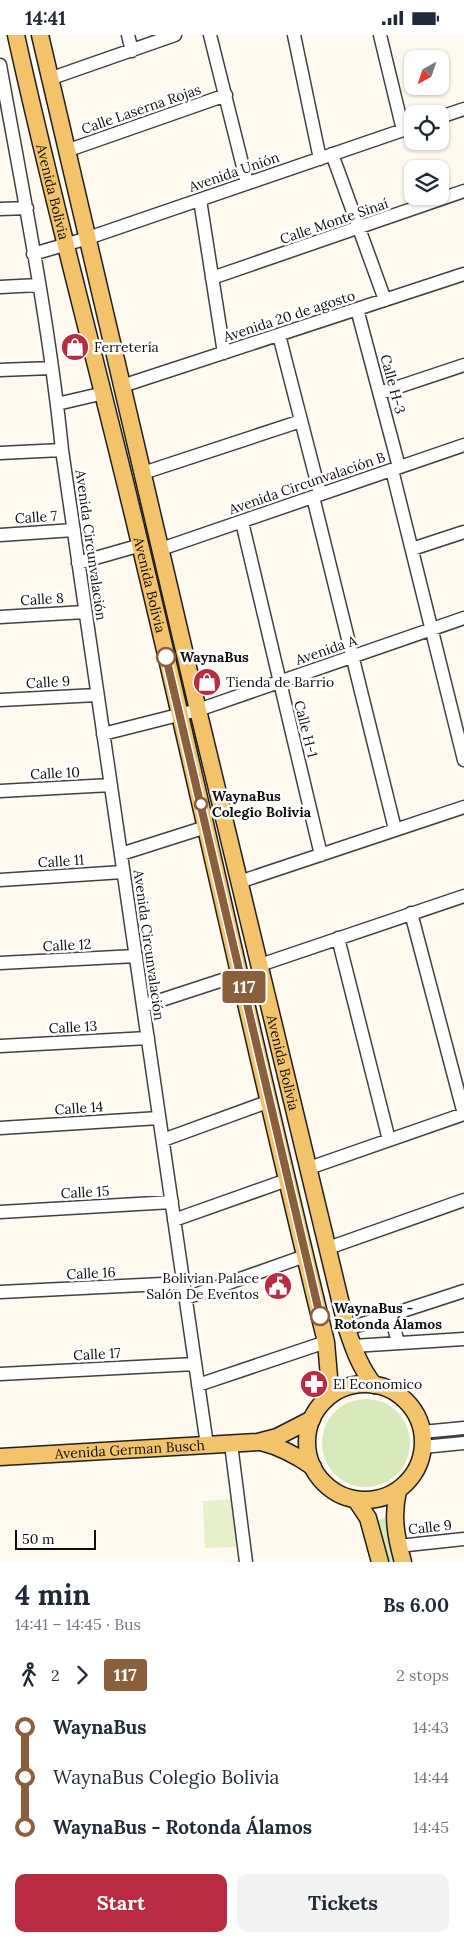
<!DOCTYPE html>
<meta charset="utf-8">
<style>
body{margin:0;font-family:Lora,serif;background:#f2f2f3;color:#1f2937;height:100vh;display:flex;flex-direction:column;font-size:19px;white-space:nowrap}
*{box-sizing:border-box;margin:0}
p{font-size:16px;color:#747a83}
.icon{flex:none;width:28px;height:28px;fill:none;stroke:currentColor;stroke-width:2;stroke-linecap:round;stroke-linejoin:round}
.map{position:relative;height:1527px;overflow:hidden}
.details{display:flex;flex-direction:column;background:#fff;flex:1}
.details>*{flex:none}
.badge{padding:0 10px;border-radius:4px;font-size:18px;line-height:32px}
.needle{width:32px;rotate:220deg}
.fabs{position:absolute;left:404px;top:15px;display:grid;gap:10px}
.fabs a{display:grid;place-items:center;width:45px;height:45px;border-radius:10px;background:#fff;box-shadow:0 1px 4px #0004;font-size:25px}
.scale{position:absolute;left:15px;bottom:12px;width:81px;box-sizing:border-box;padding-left:5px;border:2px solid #0e0e0e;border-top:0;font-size:14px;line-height:18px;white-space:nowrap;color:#0e0e0e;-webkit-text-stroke:4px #fff;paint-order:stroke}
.map>.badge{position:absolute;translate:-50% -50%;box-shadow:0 0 0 2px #fff}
.legs{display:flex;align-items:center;gap:8px;height:55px;padding:0 15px;font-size:16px}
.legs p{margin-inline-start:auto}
.headline{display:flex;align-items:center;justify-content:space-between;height:85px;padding:0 15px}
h1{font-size:28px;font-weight:700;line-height:38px}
.button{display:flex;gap:10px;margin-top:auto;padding:10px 15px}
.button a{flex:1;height:58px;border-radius:10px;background:#b92b41;color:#fff;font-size:20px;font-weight:700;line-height:58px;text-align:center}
.button a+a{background:#f2f2f3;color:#1f2937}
ul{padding:0 15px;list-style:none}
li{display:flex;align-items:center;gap:18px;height:50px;font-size:19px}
li i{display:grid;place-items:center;width:8px;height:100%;margin:0 6px;background:currentColor}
li i::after{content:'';width:12px;height:12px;margin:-6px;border:4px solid;border-radius:50%;background:#fff}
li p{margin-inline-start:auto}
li:first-child i{background:linear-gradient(#0000 50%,currentColor 0)}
li:last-child i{background:linear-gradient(currentColor 50%,#0000 0)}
.status{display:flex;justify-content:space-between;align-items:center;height:35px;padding:0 25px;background:#fff;direction:ltr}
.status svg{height:14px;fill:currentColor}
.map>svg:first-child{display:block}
.grass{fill:#d7e8ba}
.pitch{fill:#e7efcc}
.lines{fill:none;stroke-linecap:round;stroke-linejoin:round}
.minor-casing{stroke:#414141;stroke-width:15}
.major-casing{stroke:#1f1f1f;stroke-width:19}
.minor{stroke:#fff;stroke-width:12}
.major{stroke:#f3c36b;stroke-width:16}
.line-1-casing{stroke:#fff;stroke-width:11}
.line-1{stroke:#8b5e3c;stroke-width:8}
.stop-1-dot{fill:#fff;stroke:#8b5e3c;stroke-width:2.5}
.labels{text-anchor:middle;stroke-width:5;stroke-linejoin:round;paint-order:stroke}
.street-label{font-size:14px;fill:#0e0e0e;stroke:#fff}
.poi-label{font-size:14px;fill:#0e0e0e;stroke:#fff;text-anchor:start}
.stop-label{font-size:14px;font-weight:bold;fill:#0e0e0e;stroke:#fff;text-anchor:start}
</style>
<div class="status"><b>14:41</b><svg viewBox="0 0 49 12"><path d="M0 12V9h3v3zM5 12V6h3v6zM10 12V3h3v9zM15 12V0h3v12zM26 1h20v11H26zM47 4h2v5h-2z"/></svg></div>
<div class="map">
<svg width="464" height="1527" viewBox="0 0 464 1527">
<rect width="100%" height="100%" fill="#fefaef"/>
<path class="grass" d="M322 1408a44 44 0 1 1 88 0a44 44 0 1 1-88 0Z
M385 1483 395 1527H388L378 1485Z"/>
<path class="pitch" d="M234 1464 236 1512 205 1513 203 1466Z"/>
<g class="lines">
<defs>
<path id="minor" d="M128 0 132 16
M210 0 247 148
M294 0 320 124
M380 0 403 95
M0 30C23 158 49 286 62 415L207 1410
M49 44 175 0
M440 82 464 74
M66 116 226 60
M332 119 385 265
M200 165 224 318
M0 174 27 173
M33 219 88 203 412 92
M212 243 464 156
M0 252 39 250
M357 274 399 432
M279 300 320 459
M0 335 52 333
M122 351 464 239
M380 358 464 330
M57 369 104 358
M0 418 62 415
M392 435 464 725
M143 438 301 386
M313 462 395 794
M242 487 321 820
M0 500 74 495
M161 514 464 410
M412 514 464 497
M78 528 141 510
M0 582 85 577
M0 665 97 660
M103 699 198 675 464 583
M0 756 111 750
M121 819 206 792
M0 845 123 837
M239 847 464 772
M411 878 464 1079
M338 903 389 1105
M0 928 136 921
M260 930 464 861
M143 971 241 939
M0 1011 148 1003
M0 1093 159 1083
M163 1105 270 1066
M309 1133 464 1079
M0 1177 172 1167
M174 1185 287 1145
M328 1213 464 1165
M0 1257 183 1248
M186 1263 305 1221
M391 1280 398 1308
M347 1294 464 1256
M353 1311 464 1304
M0 1339 195 1329
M198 1350 326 1307
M422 1397 464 1393
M231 1409 246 1527
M423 1412 464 1408
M398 1511 464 1504"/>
<g id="major">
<path id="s1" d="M16 0C53 169 99 336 139 505 203 772 260 1040 326 1307L329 1342 326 1364"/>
<path id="s2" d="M40 0 198 675 347 1294C354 1315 360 1332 374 1350"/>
<circle cx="365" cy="1407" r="58"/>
<path d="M261 1407C281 1412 296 1420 313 1432"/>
<path id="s3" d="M0 1422 258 1407 277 1402 312 1384"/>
<path d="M398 1456C392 1481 396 1502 403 1527"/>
<path d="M356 1465 368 1483 380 1527"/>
</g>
</defs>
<use href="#minor" class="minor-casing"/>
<use href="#major" class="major-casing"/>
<use href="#minor" class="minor"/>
<use href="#major" class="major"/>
</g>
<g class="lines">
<defs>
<path id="line-1" d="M166 622 320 1281"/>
</defs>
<use href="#line-1" class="line-1-casing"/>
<use href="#line-1" class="line-1"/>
</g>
<defs>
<symbol id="shop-disc" viewBox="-11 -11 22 22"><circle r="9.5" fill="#b92b41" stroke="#fff"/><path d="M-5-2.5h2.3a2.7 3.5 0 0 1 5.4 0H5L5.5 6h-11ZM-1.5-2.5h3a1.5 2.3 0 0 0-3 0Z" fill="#fff"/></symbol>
<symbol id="civic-disc" viewBox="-11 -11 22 22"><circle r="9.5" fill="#b92b41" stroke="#fff"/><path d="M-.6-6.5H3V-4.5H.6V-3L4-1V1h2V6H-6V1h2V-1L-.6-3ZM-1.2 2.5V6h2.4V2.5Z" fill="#fff"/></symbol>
<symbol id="pharmacy-disc" viewBox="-11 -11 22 22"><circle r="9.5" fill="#b92b41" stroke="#fff"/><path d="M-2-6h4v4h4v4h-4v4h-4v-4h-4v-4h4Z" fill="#fff"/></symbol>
</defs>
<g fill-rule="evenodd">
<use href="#shop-disc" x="59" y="296" width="32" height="32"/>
<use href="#shop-disc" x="191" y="631" width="32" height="32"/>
<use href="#civic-disc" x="262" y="1235" width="32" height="32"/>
<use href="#pharmacy-disc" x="298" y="1333" width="32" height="32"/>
</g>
<g class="stop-1-dot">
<circle cx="166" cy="622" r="9"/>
<circle cx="201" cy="769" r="6"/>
<circle cx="320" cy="1281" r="9"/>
</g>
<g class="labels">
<g class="street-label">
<text transform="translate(141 74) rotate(-19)" y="5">Calle Laserna Rojas</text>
<text transform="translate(234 137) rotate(-19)" y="5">Avenida Unión</text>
<text dy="5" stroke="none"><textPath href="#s1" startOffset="161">Avenida Bolivia</textPath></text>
<text transform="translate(334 186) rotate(-19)" y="5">Calle Monte Sinaí</text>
<text transform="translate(289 281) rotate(-18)" y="5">Avenida 20 de agosto</text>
<text transform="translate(393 349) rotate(75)" y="5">Calle H-3</text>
<text transform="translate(307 448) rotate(-19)" y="5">Avenida Circunvalación B</text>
<text transform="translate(36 482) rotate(-4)" y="5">Calle 7</text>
<text transform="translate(91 510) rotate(82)" y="5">Avenida Circunvalación</text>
<text dy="5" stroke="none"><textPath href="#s1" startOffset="566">Avenida Bolivia</textPath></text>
<text transform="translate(42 564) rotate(-3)" y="5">Calle 8</text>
<text transform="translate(326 615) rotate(-19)" y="5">Avenida A</text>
<text transform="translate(48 647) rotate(-3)" y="5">Calle 9</text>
<text transform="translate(306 694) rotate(76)" y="5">Calle H-1</text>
<text transform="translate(55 738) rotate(-3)" y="5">Calle 10</text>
<text transform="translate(61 826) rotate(-4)" y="5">Calle 11</text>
<text transform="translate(67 910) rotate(-3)" y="5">Calle 12</text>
<text transform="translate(149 910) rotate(82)" y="5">Avenida Circunvalación</text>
<text transform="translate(73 992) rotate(-3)" y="5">Calle 13</text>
<text dy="5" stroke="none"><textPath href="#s2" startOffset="1056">Avenida Bolivia</textPath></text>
<text transform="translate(79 1073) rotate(-4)" y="5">Calle 14</text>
<text transform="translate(85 1157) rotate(-3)" y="5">Calle 15</text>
<text transform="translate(91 1238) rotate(-3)" y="5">Calle 16</text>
<text transform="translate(97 1319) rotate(-3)" y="5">Calle 17</text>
<text dy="5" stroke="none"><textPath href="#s3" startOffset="130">Avenida German Busch</textPath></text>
<text transform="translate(430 1492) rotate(-6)" y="5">Calle 9</text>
</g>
<g class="poi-label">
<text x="94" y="317">Ferretería</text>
<text x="226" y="652">Tienda de Barrio</text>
<text x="259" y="1248" text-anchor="end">Bolivian Palace<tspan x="259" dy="16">Salón De Eventos</tspan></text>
<text x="333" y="1354">El Economico</text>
</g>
<g class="stop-label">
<text x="180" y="627">WaynaBus</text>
<text x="212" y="766">WaynaBus<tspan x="212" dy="16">Colegio Bolivia</tspan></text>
<text x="334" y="1278">WaynaBus -<tspan x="334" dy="16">Rotonda Álamos</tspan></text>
</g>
</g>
</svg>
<div class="fabs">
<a><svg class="needle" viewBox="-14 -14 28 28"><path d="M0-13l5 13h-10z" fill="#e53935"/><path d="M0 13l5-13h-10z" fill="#747a83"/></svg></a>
<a><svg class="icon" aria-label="locate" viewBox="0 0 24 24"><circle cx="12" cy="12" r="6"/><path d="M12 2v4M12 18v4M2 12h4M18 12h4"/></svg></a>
<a><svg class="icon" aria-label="layers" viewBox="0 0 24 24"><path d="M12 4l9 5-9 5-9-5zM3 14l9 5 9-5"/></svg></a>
</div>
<div class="scale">50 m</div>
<b class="badge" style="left:244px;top:952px;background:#8b5e3c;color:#fff">117</b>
</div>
<section class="details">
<div class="headline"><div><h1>4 min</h1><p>14:41 – 14:45 · Bus</p></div><b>Bs 6.00</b></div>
<div class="legs"><svg class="icon" aria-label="walk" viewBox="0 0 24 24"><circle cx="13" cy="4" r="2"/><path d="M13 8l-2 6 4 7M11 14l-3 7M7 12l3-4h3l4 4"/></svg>2<svg class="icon" aria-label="forward" viewBox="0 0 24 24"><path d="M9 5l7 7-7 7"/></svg><b class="badge" style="background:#8b5e3c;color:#fff">117</b><p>2 stops</p></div>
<ul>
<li><i style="color:#8b5e3c"></i><b>WaynaBus</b><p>14:43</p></li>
<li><i style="color:#8b5e3c"></i><span>WaynaBus Colegio Bolivia</span><p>14:44</p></li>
<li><i style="color:#8b5e3c"></i><b>WaynaBus - Rotonda Álamos</b><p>14:45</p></li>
</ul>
<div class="button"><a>Start</a><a>Tickets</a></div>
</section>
